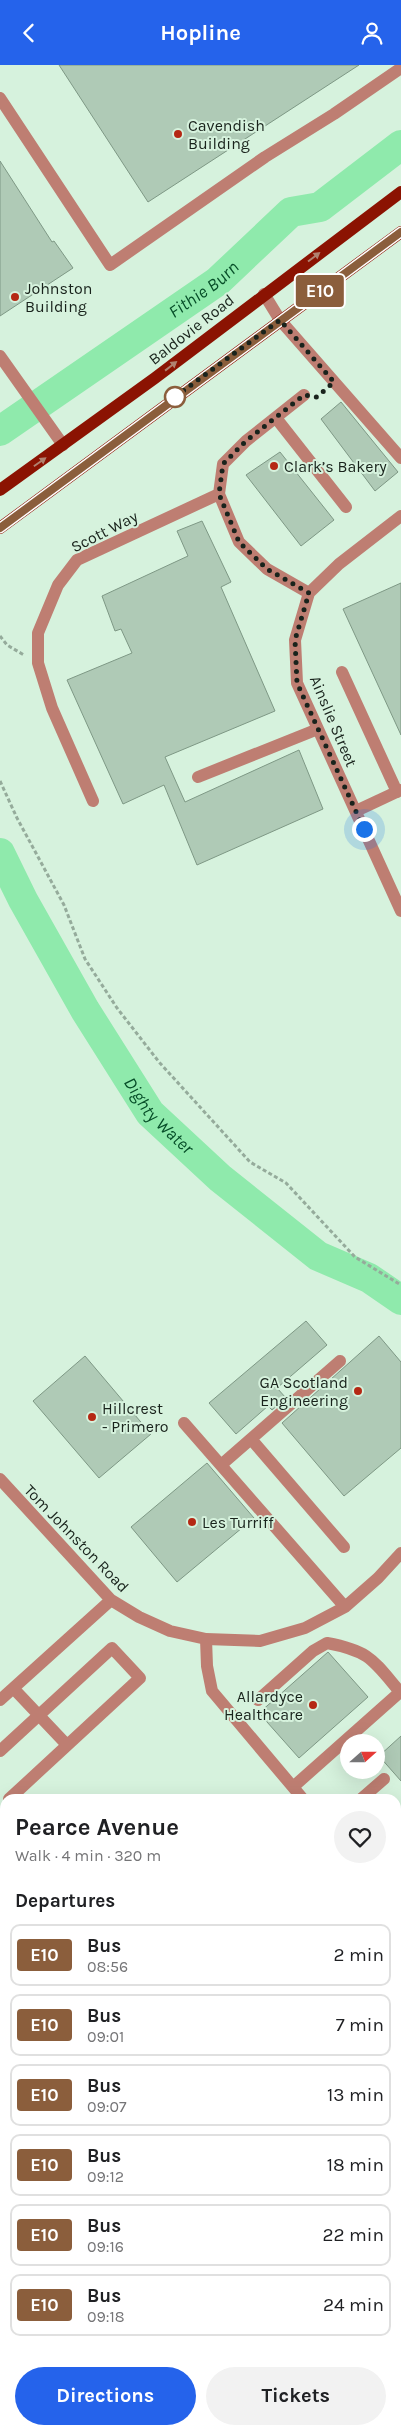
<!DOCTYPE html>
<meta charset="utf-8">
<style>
body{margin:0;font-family:Karla,sans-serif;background:#f2f2f2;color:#202124;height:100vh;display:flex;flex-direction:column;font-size:19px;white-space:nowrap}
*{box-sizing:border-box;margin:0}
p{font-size:16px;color:#757577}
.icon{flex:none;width:28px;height:28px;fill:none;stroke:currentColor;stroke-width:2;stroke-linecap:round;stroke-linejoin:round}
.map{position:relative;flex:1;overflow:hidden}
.details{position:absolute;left:0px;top:1729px;width:401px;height:641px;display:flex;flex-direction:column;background:#fff;border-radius:15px 15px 0 0;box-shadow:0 5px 20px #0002}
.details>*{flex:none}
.badge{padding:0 10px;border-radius:4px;font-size:18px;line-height:32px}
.needle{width:32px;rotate:69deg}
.controls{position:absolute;left:340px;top:1669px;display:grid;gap:10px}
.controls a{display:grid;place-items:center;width:45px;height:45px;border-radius:50%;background:#fff;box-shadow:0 5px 20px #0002;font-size:25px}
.you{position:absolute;width:25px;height:25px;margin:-12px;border:4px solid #fff;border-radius:50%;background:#1a73e8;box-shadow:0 0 0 8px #1a73e833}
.map>.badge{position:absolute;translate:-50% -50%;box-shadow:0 0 0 2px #fff}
h2{padding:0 15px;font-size:19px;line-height:45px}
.round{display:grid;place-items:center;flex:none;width:52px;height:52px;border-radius:26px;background:#f2f2f2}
.overview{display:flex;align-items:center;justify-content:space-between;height:85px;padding:0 15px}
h1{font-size:24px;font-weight:700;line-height:38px}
.action{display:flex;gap:10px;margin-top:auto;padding:10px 15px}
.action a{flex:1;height:58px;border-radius:30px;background:#2563eb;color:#fff;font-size:20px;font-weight:700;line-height:58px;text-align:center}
.action a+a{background:#f2f2f2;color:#202124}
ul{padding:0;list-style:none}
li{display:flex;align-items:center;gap:15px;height:62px;margin:0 10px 8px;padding:0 5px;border:2px solid #e0e0e0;border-radius:10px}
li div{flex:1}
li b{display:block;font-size:19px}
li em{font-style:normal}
li .badge{min-width:55px;font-weight:700;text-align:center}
header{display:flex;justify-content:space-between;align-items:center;height:65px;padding:0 15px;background:#2563eb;color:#fff;font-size:22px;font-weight:700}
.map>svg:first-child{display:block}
.green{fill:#facdc4}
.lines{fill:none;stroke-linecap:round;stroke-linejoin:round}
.river{stroke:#8feaac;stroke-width:30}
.building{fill:#afcab6;stroke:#7e9885}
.path{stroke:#95ab9b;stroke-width:3;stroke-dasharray:4 2.5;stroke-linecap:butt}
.minor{stroke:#be7e72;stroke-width:12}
.major{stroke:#8b1302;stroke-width:12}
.oneway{fill:#b08270}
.line-casing{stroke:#fff;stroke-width:11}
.line{stroke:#8b5e3c;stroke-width:8}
.walk{stroke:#19231c;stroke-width:5;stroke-dasharray:0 9}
.poi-dot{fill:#b52814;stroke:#d6f2dd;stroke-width:2}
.stop-dot{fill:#fff;stroke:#8b5e3c;stroke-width:2.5}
.labels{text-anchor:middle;stroke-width:4;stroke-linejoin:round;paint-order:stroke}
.poi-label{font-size:16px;fill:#19231c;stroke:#d6f2dd;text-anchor:start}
.street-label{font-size:16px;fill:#19231c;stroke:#d6f2dd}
.water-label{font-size:18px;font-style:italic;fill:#064e28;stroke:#d6f2dd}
</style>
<header><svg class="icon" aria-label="back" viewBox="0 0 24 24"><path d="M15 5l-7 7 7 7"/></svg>Hopline<svg class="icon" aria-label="person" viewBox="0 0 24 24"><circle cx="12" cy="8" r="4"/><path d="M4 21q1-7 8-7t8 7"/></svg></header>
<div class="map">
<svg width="401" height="2369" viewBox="0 0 401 2369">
<rect width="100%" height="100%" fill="#d6f2dd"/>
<path class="green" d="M0 2324 5 2331V2365H25L27 2369H0Z"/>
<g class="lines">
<g class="river">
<path id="s1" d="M0 366 218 216 291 147 320 142 401 80"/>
<path id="s2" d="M0 788 23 835 85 945 150 1048 220 1113 318 1191 369 1213 401 1235"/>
</g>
</g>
<path class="building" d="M59 0H359L148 137Z
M0 96 52 177 54 176 73 203 0 251Z
M341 337 398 407 375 426 321 354Z
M280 387 334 455 301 481 246 410Z
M202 456 231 517 221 522 275 646 165 692 185 737 299 685 323 744 197 800 164 720 123 739 67 615 132 588 121 564 115 566 102 531 188 491 177 466Z
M401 518V670L343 544Z
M306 1256 327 1280 277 1323 286 1333 272 1345 268 1341 236 1369 209 1338Z
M379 1271 401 1297V1383L344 1431 282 1358Z
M85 1291 151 1369 99 1413 33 1336Z
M207 1398 254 1453 177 1517 131 1462Z
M328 1587 368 1632 299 1693 259 1648Z
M401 1671V1716L379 1691Z"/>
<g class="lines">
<path class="path" d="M0 571 7 580 24 590
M0 716 17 753 64 840 85 894 117 943 159 997 250 1097 286 1118 355 1192 401 1220
M396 1874 401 1875
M0 2317 5 2325
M30 2365 32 2369
M160 2369 166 2365"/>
<path class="minor" d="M0 33 110 200 265 92 334 49 401 3
M264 229 280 255 401 393
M0 291 63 380
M304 330 246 376 223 399 219 429 239 477 267 504 309 528
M276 353 346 442
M401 451 339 499 309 528 295 575 297 618 401 846
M342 607 397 727
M198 712 318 664
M93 736 52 643 38 598V568L58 520 77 495 219 429
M356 746 401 725
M184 1358 345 1542
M251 1374 344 1482
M221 1400 340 1296
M0 1414 111 1535 139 1552 170 1566 206 1574 260 1576 305 1563 345 1542 378 1513 401 1488
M206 1574 207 1601 212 1626 303 1734
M14 1624 67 1680
M0 1635 111 1535
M258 1635 313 1586 327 1578C370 1586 373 1595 400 1627L293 1722
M0 1686 112 1583 140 1613 9 1734
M361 1734 384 1714
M396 1811 401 1808
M396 2239 401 2236
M396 2362 401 2367"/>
<path class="major" d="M0 425 155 313 401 127
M0 463 401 167
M0 2207 5 2215
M0 2278 5 2286
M54 2365 56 2369
M96 2365 98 2369"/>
</g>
<defs><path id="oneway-solid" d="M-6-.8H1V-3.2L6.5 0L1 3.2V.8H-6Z" transform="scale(1.25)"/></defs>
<g class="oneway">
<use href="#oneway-solid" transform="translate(314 192) rotate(-37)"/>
<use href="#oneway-solid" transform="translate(171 301) rotate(-38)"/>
<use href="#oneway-solid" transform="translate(40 397) rotate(-35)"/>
</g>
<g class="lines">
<defs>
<path id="line" d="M0 463 401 167"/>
</defs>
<use href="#line" class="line-casing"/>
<use href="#line" class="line"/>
<path class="walk" d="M175 332 172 334 280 255 334 317 317 332 304 330 246 376 223 399 219 429 239 477 267 504 309 528 295 575 297 618 364 764"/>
</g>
<g class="poi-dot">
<circle cx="178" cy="69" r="5"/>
<circle cx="15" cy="232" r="5"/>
<circle cx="274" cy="401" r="5"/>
<circle cx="358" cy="1326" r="5"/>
<circle cx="92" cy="1352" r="5"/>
<circle cx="192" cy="1457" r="5"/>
<circle cx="313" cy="1640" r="5"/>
</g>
<circle class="stop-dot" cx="175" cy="332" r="10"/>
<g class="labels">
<g class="poi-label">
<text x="188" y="66">Cavendish<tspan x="188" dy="18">Building</tspan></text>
<text x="25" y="229">Johnston<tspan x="25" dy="18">Building</tspan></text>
<text x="284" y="407">Clark’s Bakery</text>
<text x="348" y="1323" text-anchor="end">GA Scotland<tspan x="348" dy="18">Engineering</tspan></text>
<text x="102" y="1349">Hillcrest<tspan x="102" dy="18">- Primero</tspan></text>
<text x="202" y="1463">Les Turriff</text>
<text x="303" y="1637" text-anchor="end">Allardyce<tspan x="303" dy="18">Healthcare</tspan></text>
</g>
<g class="street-label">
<text transform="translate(191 264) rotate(-38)" y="6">Baldovie Road</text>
<text transform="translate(104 466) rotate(-27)" y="6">Scott Way</text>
<text transform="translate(334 656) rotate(67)" y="6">Ainslie Street</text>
<text transform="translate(77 1473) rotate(46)" y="6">Tom Johnston Road</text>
</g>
<g class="water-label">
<text dy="6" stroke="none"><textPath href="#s1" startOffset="248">Fithie Burn</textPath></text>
<text dy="6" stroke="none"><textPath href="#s2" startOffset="308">Dighty Water</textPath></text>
</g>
</g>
</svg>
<div class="controls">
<a><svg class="needle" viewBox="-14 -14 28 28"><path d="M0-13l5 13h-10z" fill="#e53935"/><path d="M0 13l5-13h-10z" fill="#757577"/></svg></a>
</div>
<div class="you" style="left:364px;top:764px"></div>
<b class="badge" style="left:320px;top:226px;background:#8b5e3c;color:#fff">E10</b>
<section class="details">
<div class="overview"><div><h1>Pearce Avenue</h1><p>Walk · 4 min · 320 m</p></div><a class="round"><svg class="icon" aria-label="heart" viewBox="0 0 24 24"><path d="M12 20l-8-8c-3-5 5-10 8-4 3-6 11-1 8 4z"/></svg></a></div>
<h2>Departures</h2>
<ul>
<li><span class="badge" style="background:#8b5e3c;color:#fff">E10</span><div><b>Bus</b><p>08:56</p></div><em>2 min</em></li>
<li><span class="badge" style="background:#8b5e3c;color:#fff">E10</span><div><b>Bus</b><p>09:01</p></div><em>7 min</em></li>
<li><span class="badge" style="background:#8b5e3c;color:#fff">E10</span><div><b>Bus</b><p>09:07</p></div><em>13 min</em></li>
<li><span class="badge" style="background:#8b5e3c;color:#fff">E10</span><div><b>Bus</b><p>09:12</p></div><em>18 min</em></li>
<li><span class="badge" style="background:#8b5e3c;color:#fff">E10</span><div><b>Bus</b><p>09:16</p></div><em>22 min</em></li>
<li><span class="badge" style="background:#8b5e3c;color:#fff">E10</span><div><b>Bus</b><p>09:18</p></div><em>24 min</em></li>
</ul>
<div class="action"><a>Directions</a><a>Tickets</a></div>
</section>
</div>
